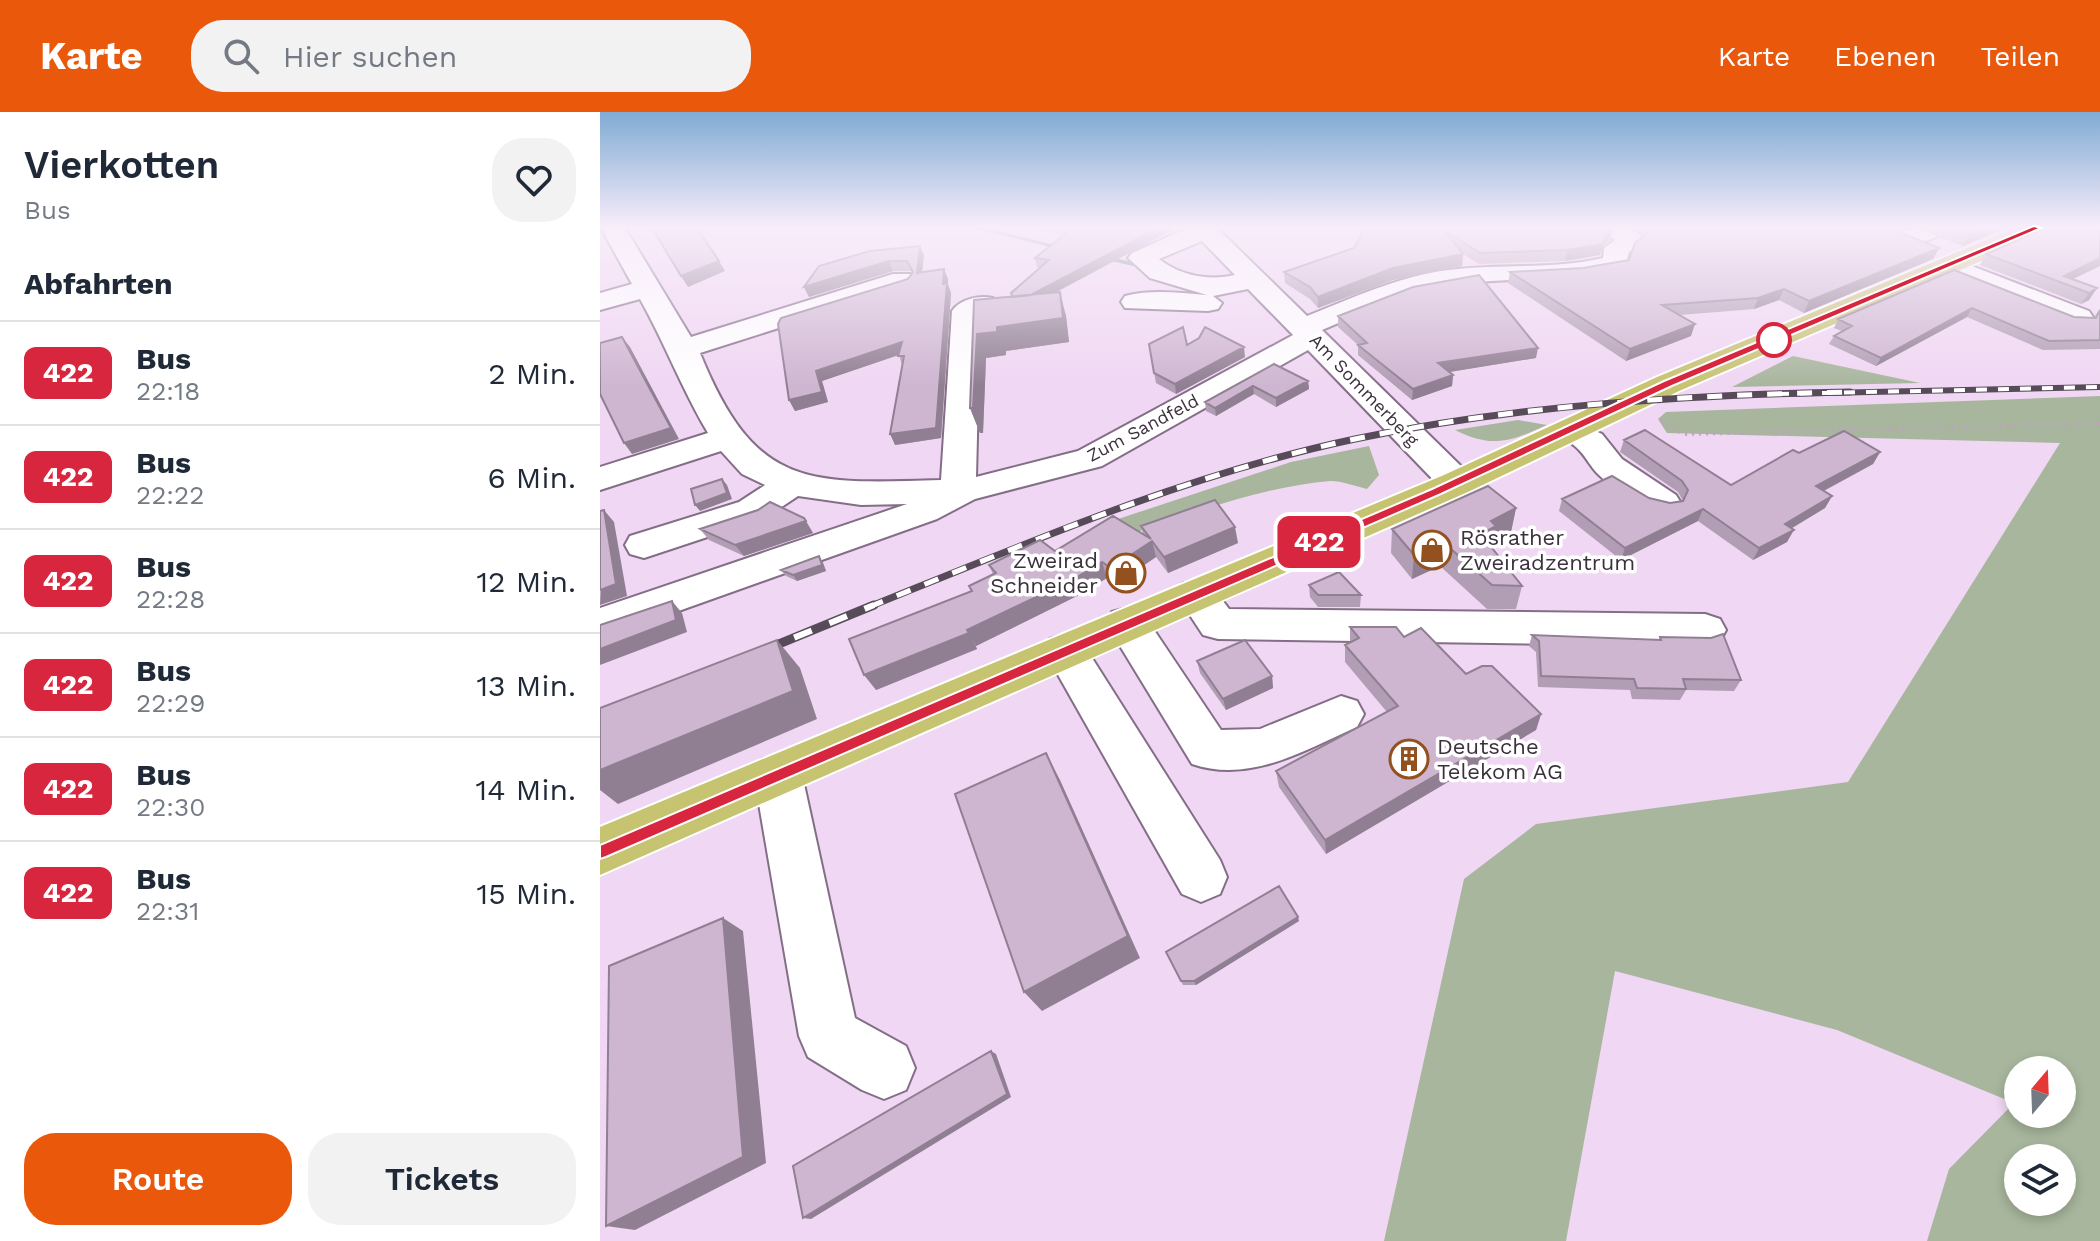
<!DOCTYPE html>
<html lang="de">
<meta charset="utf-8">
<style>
body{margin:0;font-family:"Work Sans",sans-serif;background:#f2f2f3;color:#1f2937;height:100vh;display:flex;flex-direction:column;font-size:30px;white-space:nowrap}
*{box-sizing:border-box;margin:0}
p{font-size:26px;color:#747a83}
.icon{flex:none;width:44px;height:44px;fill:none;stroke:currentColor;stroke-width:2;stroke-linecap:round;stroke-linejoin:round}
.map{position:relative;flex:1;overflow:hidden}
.panel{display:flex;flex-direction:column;background:#fff;width:600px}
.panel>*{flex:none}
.badge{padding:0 16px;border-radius:12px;font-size:28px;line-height:52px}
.needle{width:52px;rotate:19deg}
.fabs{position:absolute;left:1404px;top:944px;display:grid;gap:16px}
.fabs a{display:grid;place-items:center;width:72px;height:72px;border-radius:50%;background:#fff;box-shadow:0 4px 12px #0003;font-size:40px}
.map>.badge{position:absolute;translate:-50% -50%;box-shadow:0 0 0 4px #fff}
h2{padding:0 24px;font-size:30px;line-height:72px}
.round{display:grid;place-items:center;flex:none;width:84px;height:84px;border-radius:32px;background:#f2f2f3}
.head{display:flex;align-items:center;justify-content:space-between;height:136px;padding:0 24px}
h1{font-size:38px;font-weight:600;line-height:60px}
.button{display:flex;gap:16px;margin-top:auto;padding:16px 24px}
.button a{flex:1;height:92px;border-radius:32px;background:#ea580c;color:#fff;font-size:32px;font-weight:600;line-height:92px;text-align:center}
.button a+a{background:#f2f2f3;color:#1f2937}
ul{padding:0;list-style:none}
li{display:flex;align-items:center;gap:24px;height:104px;padding:0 24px;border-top:2px solid #e0e1e3}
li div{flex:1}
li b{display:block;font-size:30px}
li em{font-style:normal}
li .badge{min-width:88px;font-weight:700;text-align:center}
header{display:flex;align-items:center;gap:48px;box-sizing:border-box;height:112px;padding:0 40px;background:#ea580c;color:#fff}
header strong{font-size:38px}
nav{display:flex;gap:44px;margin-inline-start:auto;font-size:28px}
.search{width:560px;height:72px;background:#f2f2f3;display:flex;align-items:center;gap:20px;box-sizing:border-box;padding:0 28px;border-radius:32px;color:#747a83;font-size:30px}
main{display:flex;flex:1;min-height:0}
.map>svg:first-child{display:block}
.green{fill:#a8b69d;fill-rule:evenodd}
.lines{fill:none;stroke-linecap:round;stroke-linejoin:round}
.stream{fill:#6e7d91;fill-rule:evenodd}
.minor-casing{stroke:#846e87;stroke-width:4}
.major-casing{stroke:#fff;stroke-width:4}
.path{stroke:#baa5bc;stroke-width:4;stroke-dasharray:2 5;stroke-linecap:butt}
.minor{fill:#fff;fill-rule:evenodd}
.major{fill:#c6c371;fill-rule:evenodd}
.rail-far2-casing{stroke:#584b59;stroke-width:6}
.rail-far1-casing{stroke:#584b59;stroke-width:7}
.rail-casing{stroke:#584b59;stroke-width:9}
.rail-far2{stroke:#fff;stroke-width:4;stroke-dasharray:11;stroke-linecap:butt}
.rail-far1{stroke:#fff;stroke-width:5;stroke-dasharray:15;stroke-linecap:butt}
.rail{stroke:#fff;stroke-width:6;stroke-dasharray:19;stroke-linecap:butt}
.wall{fill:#b19db4}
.shaded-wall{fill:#907f92}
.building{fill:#ceb6d1;stroke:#907f92;stroke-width:2}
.line{fill:#d7263d;stroke:#fff;stroke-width:2}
.stop-dot{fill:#fff;stroke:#d7263d;stroke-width:4}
.labels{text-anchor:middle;stroke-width:7;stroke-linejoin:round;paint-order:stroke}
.far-street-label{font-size:18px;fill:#3b313c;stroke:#fff}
.poi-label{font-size:22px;fill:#3b313c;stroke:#fff;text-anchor:start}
</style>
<header>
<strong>Karte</strong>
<div class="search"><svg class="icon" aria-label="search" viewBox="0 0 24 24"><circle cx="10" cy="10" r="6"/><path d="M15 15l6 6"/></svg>Hier suchen</div>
<nav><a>Karte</a><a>Ebenen</a><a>Teilen</a></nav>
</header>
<main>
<section class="panel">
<div class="head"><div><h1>Vierkotten</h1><p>Bus</p></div><a class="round"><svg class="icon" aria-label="heart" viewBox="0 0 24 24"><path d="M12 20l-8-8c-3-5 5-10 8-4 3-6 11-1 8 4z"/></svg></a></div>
<h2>Abfahrten</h2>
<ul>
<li><span class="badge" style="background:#d7263d;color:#fff">422</span><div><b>Bus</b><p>22:18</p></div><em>2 Min.</em></li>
<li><span class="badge" style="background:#d7263d;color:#fff">422</span><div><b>Bus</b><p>22:22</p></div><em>6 Min.</em></li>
<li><span class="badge" style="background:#d7263d;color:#fff">422</span><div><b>Bus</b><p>22:28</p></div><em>12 Min.</em></li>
<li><span class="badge" style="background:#d7263d;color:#fff">422</span><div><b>Bus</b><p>22:29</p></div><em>13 Min.</em></li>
<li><span class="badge" style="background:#d7263d;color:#fff">422</span><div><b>Bus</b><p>22:30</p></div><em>14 Min.</em></li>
<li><span class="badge" style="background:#d7263d;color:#fff">422</span><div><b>Bus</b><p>22:31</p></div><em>15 Min.</em></li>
</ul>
<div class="button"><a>Route</a><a>Tickets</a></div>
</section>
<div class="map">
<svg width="1500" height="1129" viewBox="0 0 1500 1129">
<rect width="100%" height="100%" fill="#f0d7f3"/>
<path class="green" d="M1193 244 1320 271 1132 275Z
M1500 284V1129H1327L1349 1057 1414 991 1237 918 1015 859 966 1129H784L864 767 936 712 1248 670 1460 331 1067 321 1058 307 1066 300ZM1418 958H1462V1002H1418ZM1418 1046H1462V1090H1418Z
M918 308 947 313C911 329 893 337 855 318Z
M769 334 779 363 767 377C755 374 742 369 730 369 667 374 591 401 532 422L512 409 691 350Z"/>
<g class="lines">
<path class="stream" d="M373 116H386L470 137 467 139Z
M500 143 542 152 546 154 542 156 498 146 497 145Z"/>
<defs>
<path id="minor" d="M1 116H25L91 225 293 162H311L315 168 311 174 100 241C155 377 207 372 341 368L352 199C360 187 379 183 393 186L397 192 393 198 380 203 376 365 478 339 693 223 648 177 613 184 622 191 618 197 608 199 525 196 521 190 525 184C553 177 579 181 607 183L550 166 528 146 532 141 588 116H617L707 204C753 186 799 164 848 158 900 151 953 158 1003 146L1004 136 1015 128 1000 116H1031L1046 128 1029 140 1025 156C965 172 904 164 843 174 801 182 761 202 722 218L870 363 875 371 870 379 857 382 844 379 708 238 502 354 375 387 337 407 0 527V496L307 392 261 393 198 384 165 406 44 446 30 442 25 433 30 424 139 390 165 373 142 362 121 339 0 378V355L108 321C82 278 65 231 40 187L0 198V181L32 172ZM602 129 635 163C610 169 580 164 559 147Z
M1312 116H1348C1338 127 1315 135 1300 131L1297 126 1300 121Z
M1351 146 1489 199 1493 205 1489 211 1479 213 1469 211 1342 160 1338 154 1342 148Z
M972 308 1002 322 1022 347 1076 383 1081 391 1076 399C1050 406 1018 381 999 363 991 356 987 346 979 338 972 330 962 327 955 318L960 311Z
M596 468 610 472 629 497 1105 502 1120 507 1126 518 1120 529 1105 534 618 527 603 523 576 482 582 472Z
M527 496 542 500 621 618 660 617 741 584 757 589 764 602 757 615C705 638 650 672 592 652L506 511 512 500Z
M465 522 480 527 620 748 627 765 620 782 601 790 582 782 444 538 450 527Z
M178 642 195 648 202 663 255 906 306 934 315 956 306 978 284 987 262 978 208 945 199 924 154 663 161 648Z"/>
<path id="major" d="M1415 116H1449L1446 121 1079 279 870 379 0 763V715L844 363 1057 265Z"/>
</defs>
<use href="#minor" class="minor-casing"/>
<use href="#major" class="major-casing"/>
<path class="path" d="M1061 308 1084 322 1500 312"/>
<use href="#minor" class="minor"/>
<use href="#major" class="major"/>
<defs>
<path id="rail-far2" d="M1178 282 1500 275"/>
<path id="rail-far1" d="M269 495C427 431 588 362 755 327 918 293 1084 283 1250 280"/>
<path id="rail" d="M159 540 274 493"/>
</defs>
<use href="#rail-far2" class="rail-far2-casing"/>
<use href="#rail-far1" class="rail-far1-casing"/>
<use href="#rail" class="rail-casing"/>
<use href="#rail-far2" class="rail-far2"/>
<use href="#rail-far1" class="rail-far1"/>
<use href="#rail" class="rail"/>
</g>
<path class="wall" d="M438 116H576L455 181 466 204 469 230 406 239V243L386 246 383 321H380L370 296 374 188 412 185 411 181 440 156 437 155 435 146 463 124Z
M765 116H1012L1010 128 1003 133 1000 143 965 149 879 152 863 142 862 154 793 168 718 196 710 187 685 171 684 160 754 136Z
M1036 116H1289L1339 136 1333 147 1204 201 1179 188 1154 197 1080 203 1091 224 1026 249 908 171 910 160 983 156 1029 148 1044 123Z
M1317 116H1407L1363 134Z
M1500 116V154L1473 167 1497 176 1489 188 1481 192 1380 153 1386 142Z
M320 134 324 143 322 160 348 167V173L351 181 341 326 295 333 302 253 299 243 222 269 228 290 195 299 189 288 312 161 311 159H293L209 185 204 175Z
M1354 158 1474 205H1494L1500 197V237L1443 238 1367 205 1276 254 1229 232 1234 224 1242 219 1234 216 1238 207Z
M738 204 936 246 849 260 853 263 852 274 812 288 758 243V233L738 215Z
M549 232 587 233 645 245 576 282 556 271Z
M674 252 708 269 709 277 676 295 654 282 616 304 606 299 605 290Z
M1024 328 1131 373 1199 341 1280 340 1273 352 1224 379 1232 384 1225 396 1191 416 1187 430 1153 448 1098 409 1021 448 959 399 962 387 1049 386 1070 391 1083 389 1078 380 1020 340Z
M916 396 911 420 893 430 892 436 922 474 916 497H887L840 454 812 467 791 441 792 417Z
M204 406 213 421 144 444 109 428 100 417Z
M541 414 638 431 568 461 556 445 516 472 507 466 477 484 376 534 377 537 276 578 371 479 369 474 393 462 389 453 543 422Z
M219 444 223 451 226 459 197 469 186 464 181 458Z
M709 473 761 483 760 495H718L710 485Z
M750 515 804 525 866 562 941 602 936 618 726 742 679 675 676 659 787 600 745 550V533L750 530Z
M932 523 1059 528 1060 525 1141 568 1134 579 1086 578 1080 588 1032 587 1030 578 938 575 936 540 929 534Z
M597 549 672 564 673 576 626 598 600 561Z
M699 809 596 873H583L566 840Z"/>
<path class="shaded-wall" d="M558 116H576L420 199 417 190Z
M1386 116H1407L1363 134 1369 123Z
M1013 117 1010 128 1003 133 1000 143 965 149 967 138 1005 122Z
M320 134 324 143 321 170 317 161Z
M1339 136 1333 147 1204 201 1209 189Z
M863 142 862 154 793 168 718 196V185L793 156Z
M1500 146V154L1464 171V164Z
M119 149 125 159 88 175 81 164Z
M289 149 293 159 209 185 204 175Z
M344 157 348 167V173L351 181 341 326 295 333 290 322 343 172Z
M1497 176 1489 188 1481 192 1489 181Z
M1184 177 1179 188 1154 197 1158 186Z
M460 180 466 204 469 230 406 239V243L386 246 383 321H380L370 296 377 222 397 215Z
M1372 196 1367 205 1276 254 1281 246Z
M1095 212 1091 224 1026 249 1030 237Z
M22 225 30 235 79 327 32 342 24 331Z
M302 230 307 240 222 269 228 290 195 299 189 288 216 259Z
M644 235 645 245 576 282 575 272Z
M938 236 936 246 837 262 838 251Z
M853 263 852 274 812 288 813 277Z
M708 269 709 277 676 295V286Z
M653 274 654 282 616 304 615 296Z
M1280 340 1273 352 1210 386 1216 374Z
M122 367 127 373 132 387 100 399 95 393Z
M1232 384 1225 396 1179 424 1185 412Z
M916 396 911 420 893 430 892 437 881 422 891 409Z
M1103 397 1098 409 1021 448 1025 436Z
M4 398 14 410 27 484 0 493Z
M204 406 213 421 144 444 135 433Z
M635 415 638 431 568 461 564 445Z
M1194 418 1187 430 1153 448 1159 436Z
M552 429 556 445 516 472 511 456Z
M843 430 840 454 812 467 814 443Z
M219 444 223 451 226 459 197 469 193 463Z
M502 450 507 466 477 484 376 534 367 518Z
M72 489 82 501 87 520 0 553V537Z
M369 521 377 537 276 578 264 563Z
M177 528 200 556 217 607 18 692 0 678V658Z
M672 564 673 576 626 598 623 587Z
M941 602 936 618 726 742 725 728Z
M446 641 460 668 540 846 442 899 424 880Z
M698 805 699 809 596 873 594 869Z
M123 806 143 819 166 1051 35 1118 6 1114Z
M391 939 396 942 411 985 211 1107 203 1106Z"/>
<path class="building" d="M52 116H97L119 149 81 164Z
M463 116H558L431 183 413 185 411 181 449 148 435 146 470 118Z
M765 116H1012L1013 117 1005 122 1003 132 967 138 880 141 843 117 863 142 793 156 718 185 710 175 684 160 754 136Z
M1051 116H1289L1339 136 1209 189 1184 177 1158 186 1062 193 1095 212 1030 237 910 160 983 156 1029 148 1035 131 1052 117Z
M1351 116H1386L1369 123Z
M1446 116H1500V146L1464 164 1497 176 1489 181 1386 142Z
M320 134 317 161 344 157 343 172 347 171 336 316 290 322 304 244H298L302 230 216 259 222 280 189 288 178 212 181 206 308 167 313 160 307 149H289L204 175 219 154 270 139Z
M1354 158 1474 205 1496 206 1500 198V228L1449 229 1372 196 1281 246 1234 224 1252 214 1238 207Z
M879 163 938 236 838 251 853 263 813 277 758 233 767 231 738 204 813 175Z
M460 180 463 206 397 215V220L377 222 373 296H370L374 188Z
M583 215 587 233 599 226 605 215 644 235 575 272 554 261 549 232Z
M22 225 71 316 24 331 0 282V231Z
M674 252 708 269 676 286 653 274 615 296 605 290Z
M1045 318 1131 373 1193 338 1199 341 1244 319 1280 340 1216 374 1232 384 1185 412 1194 418 1159 436 1103 397 1025 436 962 387 1012 364 1049 386 1070 391 1083 389 1088 378 1082 369 1024 328Z
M122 367 127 381 95 393 91 377Z
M888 374 916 396 891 409 896 414 881 422 922 474 892 473 843 430 814 443 792 417Z
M615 388 635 415 564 445 552 429 511 456 502 450 472 468 367 518 369 521 264 563 249 527 372 479 369 474 396 461 389 453 440 428 455 439 513 404 551 427 541 414Z
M170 390 204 406 206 409 135 433 100 417 158 398Z
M4 398 16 472 0 478V399Z
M219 444 222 453 193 463 181 458Z
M739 460 761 483H718L709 473Z
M72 489 76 508 0 537V513Z
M750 515H796L804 525 821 516 866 562 882 554H892L941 602 725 728 676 659 798 594 745 533 759 526Z
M1123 522 1141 568 1083 567 1086 577 1037 576 1034 567 941 564 939 529 932 523 1061 528 1060 525 1111 526Z
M177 528 193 579 0 658V596Z
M645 528 672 564 623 587 597 549Z
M446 641 528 824 424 880 355 682Z
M679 774 698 805 594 869H581L566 840Z
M123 806 143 1045 6 1114 9 854Z
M391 939 407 982 203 1106 193 1054Z"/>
<linearGradient id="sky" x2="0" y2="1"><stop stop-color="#80abd4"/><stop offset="0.42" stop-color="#f8edfa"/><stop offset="1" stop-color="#f8edfa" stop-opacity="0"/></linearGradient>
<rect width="1500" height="274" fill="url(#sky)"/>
<path class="line" d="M1434 114 1441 116 1072 274 841 382 6 745 0 747V733L832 377 1064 269Z"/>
<defs>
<symbol id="shop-ring" viewBox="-11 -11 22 22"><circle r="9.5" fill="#fff" stroke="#93511f" stroke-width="1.5"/><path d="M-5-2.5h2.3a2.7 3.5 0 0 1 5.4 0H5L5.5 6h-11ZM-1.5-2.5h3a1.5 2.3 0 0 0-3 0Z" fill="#93511f"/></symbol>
<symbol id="building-ring" viewBox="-11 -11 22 22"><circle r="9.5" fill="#fff" stroke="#93511f" stroke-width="1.5"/><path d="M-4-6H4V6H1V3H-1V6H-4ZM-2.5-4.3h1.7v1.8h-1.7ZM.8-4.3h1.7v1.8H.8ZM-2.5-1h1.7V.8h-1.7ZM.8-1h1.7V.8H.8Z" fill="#93511f"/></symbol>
</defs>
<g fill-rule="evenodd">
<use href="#shop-ring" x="810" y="416" width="44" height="44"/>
<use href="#shop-ring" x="504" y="439" width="44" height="44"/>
<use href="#building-ring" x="787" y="625" width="44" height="44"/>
</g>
<circle class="stop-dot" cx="1174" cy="228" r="16"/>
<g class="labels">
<g class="far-street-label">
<text transform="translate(764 278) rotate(46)" y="6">Am Sommerberg</text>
<text transform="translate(543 316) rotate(-28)" y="6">Zum Sandfeld</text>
</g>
<g class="poi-label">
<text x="860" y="433">Rösrather<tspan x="860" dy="25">Zweiradzentrum</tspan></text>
<text x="498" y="456" text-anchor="end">Zweirad<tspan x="498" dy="25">Schneider</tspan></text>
<text x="837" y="642">Deutsche<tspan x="837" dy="25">Telekom AG</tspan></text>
</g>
</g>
</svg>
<div class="fabs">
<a><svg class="needle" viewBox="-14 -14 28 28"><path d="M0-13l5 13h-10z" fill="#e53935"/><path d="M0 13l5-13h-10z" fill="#747a83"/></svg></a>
<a><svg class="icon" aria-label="layers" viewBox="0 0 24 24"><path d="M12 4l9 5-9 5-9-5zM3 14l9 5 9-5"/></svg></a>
</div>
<b class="badge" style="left:719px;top:430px;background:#d7263d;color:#fff">422</b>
</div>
</main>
